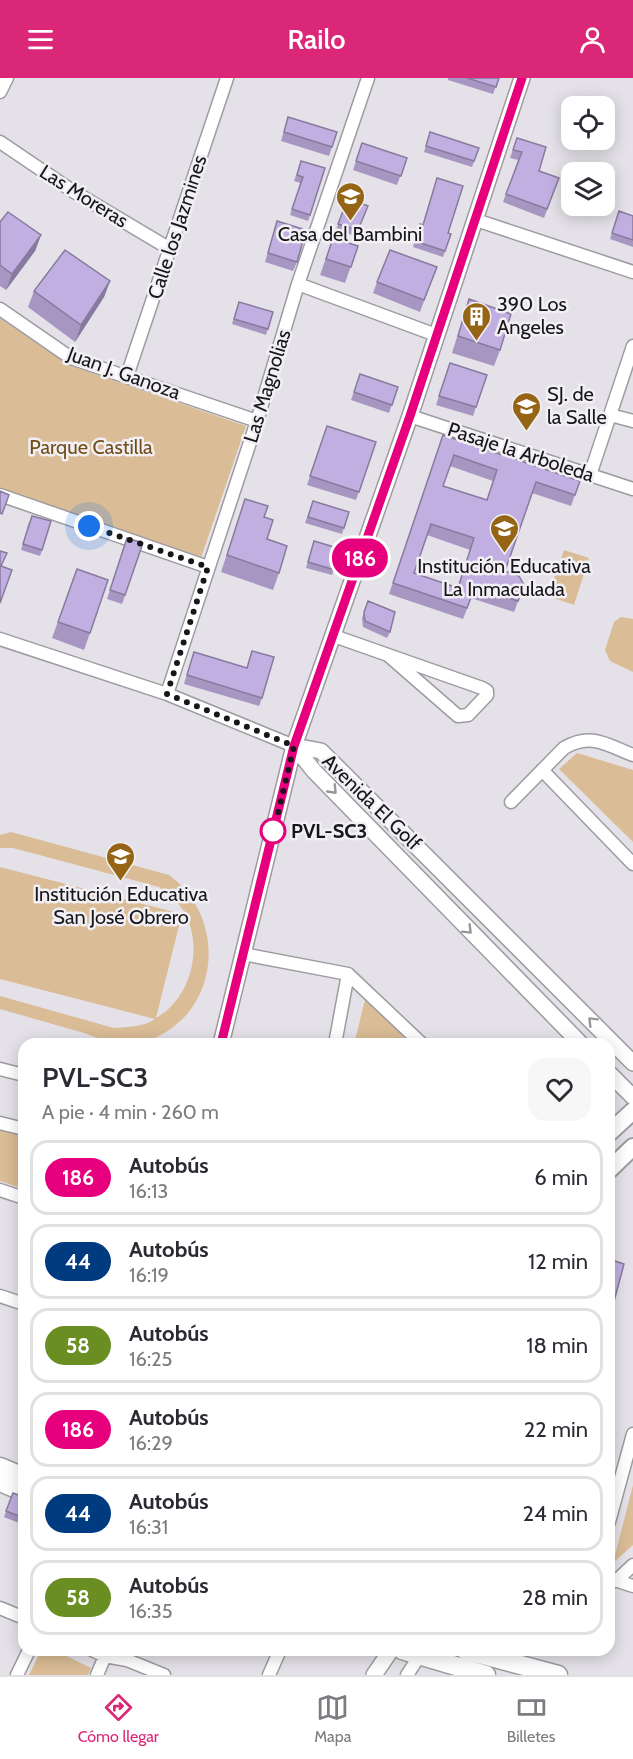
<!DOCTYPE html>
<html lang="es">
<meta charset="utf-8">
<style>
body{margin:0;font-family:Cabin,sans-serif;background:#f7f7f7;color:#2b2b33;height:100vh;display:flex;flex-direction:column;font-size:22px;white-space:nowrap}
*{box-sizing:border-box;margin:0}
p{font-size:20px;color:#7c7c81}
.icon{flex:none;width:33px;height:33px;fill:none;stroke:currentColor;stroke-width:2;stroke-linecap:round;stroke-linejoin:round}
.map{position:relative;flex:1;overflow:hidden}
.drawer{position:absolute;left:18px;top:960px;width:597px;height:618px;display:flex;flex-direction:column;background:#fff;border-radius:18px;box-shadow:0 3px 15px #0003}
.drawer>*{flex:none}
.badge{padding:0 12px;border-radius:20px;font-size:21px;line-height:39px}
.buttons{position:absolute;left:561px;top:18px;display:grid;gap:12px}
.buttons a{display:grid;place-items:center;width:54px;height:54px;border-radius:12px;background:#fff;box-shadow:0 3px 15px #0003;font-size:30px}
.you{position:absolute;width:30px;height:30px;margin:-15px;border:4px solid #fff;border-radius:50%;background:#1a73e8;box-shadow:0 0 0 9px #1a73e833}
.map>.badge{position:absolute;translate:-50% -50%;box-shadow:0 0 0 3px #fff}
.round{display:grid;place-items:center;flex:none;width:63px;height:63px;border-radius:18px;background:#f7f7f7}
.headline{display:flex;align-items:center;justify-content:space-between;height:102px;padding:0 24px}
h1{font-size:28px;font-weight:600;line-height:45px}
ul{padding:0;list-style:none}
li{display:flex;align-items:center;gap:18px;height:75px;margin:0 12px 9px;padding:0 12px;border:3px solid #e1e1e2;border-radius:18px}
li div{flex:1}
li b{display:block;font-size:22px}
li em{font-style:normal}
li .badge{min-width:66px;font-weight:700;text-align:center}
header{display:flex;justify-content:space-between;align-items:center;height:78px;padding:0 24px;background:#db2777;color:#fff;font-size:27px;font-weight:600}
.tab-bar{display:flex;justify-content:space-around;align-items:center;height:84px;border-top:2px solid #e1e1e2;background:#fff;font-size:16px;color:#7c7c81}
.tab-bar a{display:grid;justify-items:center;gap:3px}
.tab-bar .selected{color:#db2777}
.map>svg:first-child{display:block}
.green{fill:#dabc96}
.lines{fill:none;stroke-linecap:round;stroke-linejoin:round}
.minor-casing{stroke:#9d9ba0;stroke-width:15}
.tertiary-casing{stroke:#9d9ba0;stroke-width:18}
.secondary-casing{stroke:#9d9ba0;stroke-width:20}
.primary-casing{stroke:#9d9ba0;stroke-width:21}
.minor{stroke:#fff;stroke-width:12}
.tertiary{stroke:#fff;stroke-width:15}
.secondary{stroke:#fff;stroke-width:16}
.primary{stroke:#fff;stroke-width:18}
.wall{fill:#a796c2;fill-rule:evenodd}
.shaded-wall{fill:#887a9e}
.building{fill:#c2afe1;stroke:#887a9e;stroke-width:1.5;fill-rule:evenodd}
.oneway{stroke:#979798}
.line-casing{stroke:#fff;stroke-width:14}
.line{stroke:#e6007e;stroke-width:9}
.walk{stroke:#171719;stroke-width:6;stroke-dasharray:0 10.8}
.stop-dot{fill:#fff;stroke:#e6007e;stroke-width:3}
.labels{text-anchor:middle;stroke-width:5;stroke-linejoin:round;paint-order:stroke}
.street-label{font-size:20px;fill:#171719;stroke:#f2f0f5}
.poi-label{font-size:20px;fill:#171719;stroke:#f2f0f5}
.park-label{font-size:20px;fill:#714e19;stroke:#f2f0f5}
.stop-label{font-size:20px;font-weight:bold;fill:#171719;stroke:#f2f0f5;text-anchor:start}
</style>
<header><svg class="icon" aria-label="menu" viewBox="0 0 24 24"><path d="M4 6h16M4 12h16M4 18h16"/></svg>Railo<svg class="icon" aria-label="person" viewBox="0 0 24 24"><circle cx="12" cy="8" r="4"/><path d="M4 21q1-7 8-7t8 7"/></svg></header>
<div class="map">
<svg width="633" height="1597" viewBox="0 0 633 1597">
<rect width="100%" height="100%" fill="#e4e2e8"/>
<path class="green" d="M0 240 69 287 246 348 201 480 0 412Z
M564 472 589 480 574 527 548 518Z
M621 539 633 541V594L610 583 605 572 614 544Z
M577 675 633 692V764L559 691Z
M11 754 169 797C213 829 222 892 188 935 176 949 160 960 142 964 135 965 126 966 119 966 108 964 95 959 84 955 56 947 28 939 0 931V918L114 950C128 949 143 949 155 941L0 901V789L182 836 156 940C191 921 205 868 183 832 177 823 169 816 159 809L13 770H0V757Z
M366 918 410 966H354Z
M0 1051 24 1057V1111L0 1103Z
M633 1407V1467L613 1485Z
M41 1572H54L91 1590 88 1597H29Z"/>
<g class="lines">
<defs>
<path id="minor" d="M0 14 7 0
M0 64 71 112 170 171
M476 142 633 194
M298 206 436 257
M0 231 71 280 257 343
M127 298 227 0
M610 337 633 343
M410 338 633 411
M590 397 633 268
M0 417 208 489
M334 558 482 610 487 613V617L468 637 458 638 389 578
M0 561 167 616 294 668
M167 616 257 343 298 206 368 0
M542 692 633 786
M511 724 564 670C591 654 607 667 633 677
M243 876 348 896 422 966
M335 966 348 896
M0 991 24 997
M0 1045 24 1051
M0 1112 24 1120
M0 1218 24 1226
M609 1444 633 1356
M609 1500 633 1508
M616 1503 633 1487
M0 1530 24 1540
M92 1572 105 1578 127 1582 164 1597
M17 1597 29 1572
M97 1597 105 1578
M269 1597 280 1572
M407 1597 420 1577"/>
<path id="tertiary" d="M294 668 321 673 633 985
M294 668 314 693 581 966
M221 966 294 668 410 338 522 0
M609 995 633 1019
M374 1597 391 1572"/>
<path id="secondary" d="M609 1055 633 1033
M609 1092 633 1069"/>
<path id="primary" d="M0 1389 24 1399
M0 1404 24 1414
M402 1572 486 1597
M465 1572 558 1597"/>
</defs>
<use href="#minor" class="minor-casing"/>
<use href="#tertiary" class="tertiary-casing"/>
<use href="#secondary" class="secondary-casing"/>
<use href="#primary" class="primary-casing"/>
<use href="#minor" class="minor"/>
<use href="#tertiary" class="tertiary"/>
<use href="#secondary" class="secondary"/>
<use href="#primary" class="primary"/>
</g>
<path class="wall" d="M448 0H499L493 16 448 2Z
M288 39 337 54 329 78 281 63Z
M430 54 479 70 472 89 424 74Z
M517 60 539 93 559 100 544 140 503 124 518 82 510 80Z
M362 65 407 80 397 107 353 92Z
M301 83 325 90 308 143 290 137 300 105 294 103Z
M348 120 368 128 356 158 336 152Z
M619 133 633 138V169L610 161Z
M277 143 297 184 293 193 265 184Z
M0 144 41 157 35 173 6 212 0 208Z
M420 146 451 156 443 179 413 169Z
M333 160 358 168 345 205 320 197Z
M437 189 420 234 373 215 377 204Z
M110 203 104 219 75 264 28 229 34 213Z
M469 221 500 272 494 288 452 275Z
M239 224 273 234 266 257 232 246Z
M450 285 476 329 473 338 436 327Z
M360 296 398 309 389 335 351 322Z
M327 348 376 364 356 422 307 407Z
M443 357 580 403 571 428 532 415 505 493 524 507 514 534 471 520 463 541 389 516ZM450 388 493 403 487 422 443 408ZM427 457 470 472 457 510 414 495Z
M245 421 264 439 267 461 279 495 273 512 221 494Z
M313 423 349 434 342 456 305 445Z
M29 444 42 472 40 478 21 472Z
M127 460 143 465 122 526 107 521Z
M314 463 341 471 332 497 306 490Z
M77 491 90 555 84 572 52 560Z
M368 523 390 554 387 560 363 549 362 540Z
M252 573 262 620 259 628 184 606 191 582 247 590Z
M13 1415 24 1419V1447L4 1439Z"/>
<path class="shaded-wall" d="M41 157 35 173 6 212 12 196Z
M110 203 104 219 75 264 81 247Z"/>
<path class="building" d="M467 0H499L496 9Z
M288 39 337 54 332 69 284 54Z
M430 54 479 70 474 83 426 68Z
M517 60 546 69 539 93 559 100 547 131 506 116 522 74 513 72Z
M362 65 407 80 401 98 356 83Z
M301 83 325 90 310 137 292 131 303 99 297 97Z
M437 100 463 108 448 155 451 156 445 173 415 163 420 146 423 147Z
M348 120 368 128 358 152 338 146Z
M619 133 633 138V162L612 155Z
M8 134 41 157 12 196 0 187V144Z
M277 143 306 152 297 184 268 175Z
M333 160 358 168 351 189 326 181Z
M65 172 110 203 81 247 34 213Z
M390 172 437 189 424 222 377 204Z
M469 221 511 236 500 272 458 258Z
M239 224 273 234 268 251 234 241Z
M450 285 487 297 476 329 439 318Z
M360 296 398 309 392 327 354 314Z
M327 348 376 364 359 414 310 398Z
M443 357 580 403 575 417 536 404 505 493 519 498 524 507 518 523 475 509 467 530 393 505ZM454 377 497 392 487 422 443 408ZM431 446 474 460 458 510 414 495Z
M0 413 9 417 2 436 0 435Z
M245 421 268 428 264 439 273 442 267 461 287 468 279 495 227 477Z
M313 423 349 434 344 450 308 439Z
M32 438 51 443 42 472 23 466Z
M127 460 143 465 125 517 110 512Z
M314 463 341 471 335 492 308 484Z
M0 473 7 475 1 488 12 492 0 525Z
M77 491 108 502 90 555 58 544Z
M368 523 395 534 390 554 365 543 364 534Z
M252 573 274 579 262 620 187 597 194 574 247 590Z
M609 1181 624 1186 609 1242Z
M13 1415 24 1419V1440L6 1433Z"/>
<defs><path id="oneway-chevron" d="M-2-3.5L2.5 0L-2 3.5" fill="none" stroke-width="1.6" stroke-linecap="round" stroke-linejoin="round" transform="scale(1.5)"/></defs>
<g class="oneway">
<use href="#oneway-chevron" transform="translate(333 712) rotate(46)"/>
<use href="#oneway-chevron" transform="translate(468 852) rotate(45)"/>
<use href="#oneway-chevron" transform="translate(592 943) rotate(-135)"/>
</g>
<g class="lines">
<defs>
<path id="line" d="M221 966 294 668 410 338 522 0"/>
</defs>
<use href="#line" class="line-casing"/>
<use href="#line" class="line"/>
<path class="walk" d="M89 448 208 489 167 616 294 668 273 756V753"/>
</g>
<defs>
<symbol id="school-pin" viewBox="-11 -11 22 30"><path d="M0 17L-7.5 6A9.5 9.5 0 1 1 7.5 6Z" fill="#956515" stroke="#f2f0f5"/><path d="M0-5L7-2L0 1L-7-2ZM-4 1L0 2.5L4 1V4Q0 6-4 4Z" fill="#fff"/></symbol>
<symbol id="building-pin" viewBox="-11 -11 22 30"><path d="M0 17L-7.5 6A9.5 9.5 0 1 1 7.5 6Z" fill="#956515" stroke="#f2f0f5"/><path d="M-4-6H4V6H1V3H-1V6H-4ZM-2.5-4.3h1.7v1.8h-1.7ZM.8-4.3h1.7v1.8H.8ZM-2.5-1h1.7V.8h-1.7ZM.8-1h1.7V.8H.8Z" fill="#fff"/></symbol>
</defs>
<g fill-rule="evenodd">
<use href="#school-pin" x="334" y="102" width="33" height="45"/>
<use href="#building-pin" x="460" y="222" width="33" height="45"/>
<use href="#school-pin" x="510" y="312" width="33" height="45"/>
<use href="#school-pin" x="488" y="434" width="33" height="45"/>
<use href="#school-pin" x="104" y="762" width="33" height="45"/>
</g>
<circle class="stop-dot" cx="273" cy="753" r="12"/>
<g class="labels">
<g class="street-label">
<text transform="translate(84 118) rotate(32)" y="7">Las Moreras</text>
<text transform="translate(177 149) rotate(-72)" y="7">Calle los Jazmines</text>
<text transform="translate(124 295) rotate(20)" y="7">Juan J. Ganoza</text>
<text transform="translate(267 308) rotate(-73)" y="7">Las Magnolias</text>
<text transform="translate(521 374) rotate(18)" y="7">Pasaje la Arboleda</text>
<text transform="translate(372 724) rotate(44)" y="7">Avenida El Golf</text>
</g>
<g class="poi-label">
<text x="350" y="163">Casa del Bambini</text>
<text x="497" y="233" text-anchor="start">390 Los<tspan x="497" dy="23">Angeles</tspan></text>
<text x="547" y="323" text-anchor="start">SJ. de<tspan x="547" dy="23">la Salle</tspan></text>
<text x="504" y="495">Institución Educativa<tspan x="504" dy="23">La Inmaculada</tspan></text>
<text x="121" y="823">Institución Educativa<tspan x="121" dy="23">San José Obrero</tspan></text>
</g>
<g class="park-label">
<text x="91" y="376">Parque Castilla</text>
</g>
<g class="stop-label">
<text x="291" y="760">PVL-SC3</text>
</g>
</g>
</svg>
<div class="buttons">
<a><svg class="icon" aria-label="locate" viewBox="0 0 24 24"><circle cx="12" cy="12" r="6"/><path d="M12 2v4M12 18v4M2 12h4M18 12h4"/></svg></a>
<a><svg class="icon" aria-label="layers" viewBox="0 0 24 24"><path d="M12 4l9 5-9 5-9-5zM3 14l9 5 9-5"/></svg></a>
</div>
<div class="you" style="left:89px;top:448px"></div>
<b class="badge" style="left:360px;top:480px;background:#e6007e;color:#fff">186</b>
<section class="drawer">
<div class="headline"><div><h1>PVL-SC3</h1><p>A pie · 4 min · 260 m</p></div><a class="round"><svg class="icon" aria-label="heart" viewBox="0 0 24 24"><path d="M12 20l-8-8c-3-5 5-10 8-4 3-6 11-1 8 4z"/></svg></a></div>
<ul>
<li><span class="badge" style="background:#e6007e;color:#fff">186</span><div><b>Autobús</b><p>16:13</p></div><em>6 min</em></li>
<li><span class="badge" style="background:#003b80;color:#fff">44</span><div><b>Autobús</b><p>16:19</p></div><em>12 min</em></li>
<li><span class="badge" style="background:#6b8e23;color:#fff">58</span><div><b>Autobús</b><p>16:25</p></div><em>18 min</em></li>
<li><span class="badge" style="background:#e6007e;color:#fff">186</span><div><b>Autobús</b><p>16:29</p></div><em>22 min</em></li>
<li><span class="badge" style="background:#003b80;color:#fff">44</span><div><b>Autobús</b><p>16:31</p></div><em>24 min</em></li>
<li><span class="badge" style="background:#6b8e23;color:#fff">58</span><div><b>Autobús</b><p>16:35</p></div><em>28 min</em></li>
</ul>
</section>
</div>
<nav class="tab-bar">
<a class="selected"><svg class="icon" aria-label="directions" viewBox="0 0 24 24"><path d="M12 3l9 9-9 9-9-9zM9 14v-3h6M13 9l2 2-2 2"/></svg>Cómo llegar</a>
<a><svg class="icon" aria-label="map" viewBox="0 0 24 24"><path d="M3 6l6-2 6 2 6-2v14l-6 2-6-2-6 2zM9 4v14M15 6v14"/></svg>Mapa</a>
<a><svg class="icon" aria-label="tickets" viewBox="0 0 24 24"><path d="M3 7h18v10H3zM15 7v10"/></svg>Billetes</a>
</nav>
